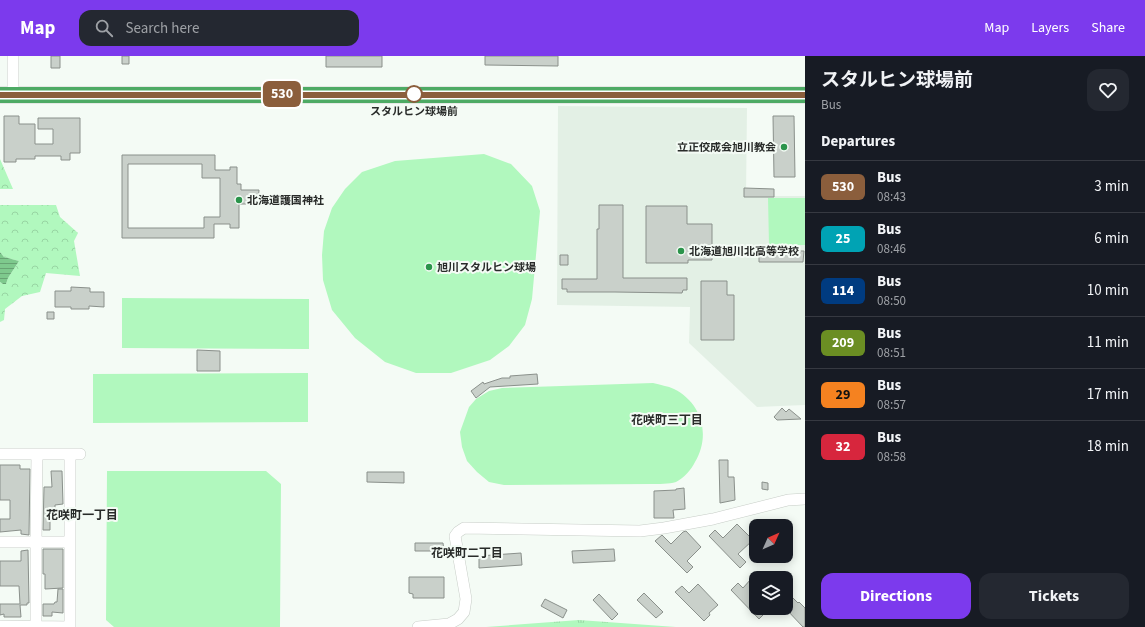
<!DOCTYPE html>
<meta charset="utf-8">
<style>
body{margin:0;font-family:"Source Sans 3","Noto Sans JP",sans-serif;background:#242831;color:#f1f3f6;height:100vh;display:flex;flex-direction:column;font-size:15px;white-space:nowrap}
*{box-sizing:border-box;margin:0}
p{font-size:13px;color:#9ea1a6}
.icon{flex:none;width:22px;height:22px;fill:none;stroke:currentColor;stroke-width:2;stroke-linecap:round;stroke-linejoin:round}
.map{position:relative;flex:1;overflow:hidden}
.sheet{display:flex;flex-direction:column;background:#171b24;width:340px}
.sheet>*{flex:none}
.badge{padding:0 8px;border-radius:6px;font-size:14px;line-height:26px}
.needle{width:26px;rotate:45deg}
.controls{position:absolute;left:749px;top:463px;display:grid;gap:8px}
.controls a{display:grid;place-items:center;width:44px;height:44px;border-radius:8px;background:#171b24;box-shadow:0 2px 10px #0003;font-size:20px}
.map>.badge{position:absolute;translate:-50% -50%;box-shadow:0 0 0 2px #fff}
h2{padding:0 16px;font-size:15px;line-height:36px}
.round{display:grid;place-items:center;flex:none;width:42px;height:42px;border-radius:12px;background:#242831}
.head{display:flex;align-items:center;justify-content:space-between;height:68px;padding:0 16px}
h1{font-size:19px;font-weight:700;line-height:30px}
.button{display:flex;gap:8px;margin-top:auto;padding:8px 16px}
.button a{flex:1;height:46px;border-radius:12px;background:#7c3aed;color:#fff;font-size:16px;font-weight:700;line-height:46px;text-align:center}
.button a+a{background:#242831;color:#f1f3f6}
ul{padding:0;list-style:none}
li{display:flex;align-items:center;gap:12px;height:52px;padding:0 16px;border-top:1px solid #363941}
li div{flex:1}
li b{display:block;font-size:15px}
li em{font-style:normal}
li .badge{min-width:44px;font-weight:700;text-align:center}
header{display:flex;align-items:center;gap:24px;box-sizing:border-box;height:56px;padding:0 20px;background:#7c3aed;color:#fff}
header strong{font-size:19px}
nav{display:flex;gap:22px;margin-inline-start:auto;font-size:14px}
.search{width:280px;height:36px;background:#242831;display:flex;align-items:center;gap:10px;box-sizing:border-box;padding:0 14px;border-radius:12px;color:#9ea1a6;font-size:15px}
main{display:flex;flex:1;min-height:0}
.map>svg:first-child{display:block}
.built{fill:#e3f0e5}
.grass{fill:url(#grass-tufts)}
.forest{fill:url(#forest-crowns)}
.garden{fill:#b1f8be}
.water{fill:url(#water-rules)}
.building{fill:#c9d0ca;stroke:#8a908b;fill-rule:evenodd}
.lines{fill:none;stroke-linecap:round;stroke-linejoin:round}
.minor-casing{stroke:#c7cdc7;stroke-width:12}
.highway-casing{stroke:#d4d5d4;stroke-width:17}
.minor{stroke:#fff;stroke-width:11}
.highway{stroke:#4daa64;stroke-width:16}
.line-casing{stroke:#fff;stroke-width:9}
.line{stroke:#8b5e3c;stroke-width:6}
.stop-dot{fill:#fff;stroke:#8b5e3c;stroke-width:2}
.poi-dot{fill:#2b944b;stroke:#f4fbf5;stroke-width:1.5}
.labels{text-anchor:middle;stroke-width:4;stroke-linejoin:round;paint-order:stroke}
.stop-label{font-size:11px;font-weight:bold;fill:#282b29;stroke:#f4fbf5}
.poi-label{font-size:11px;font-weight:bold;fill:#282b29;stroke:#f4fbf5;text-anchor:start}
.neighbourhood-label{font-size:12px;font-weight:bold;fill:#282b29;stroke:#f4fbf5}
</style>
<header>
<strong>Map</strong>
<div class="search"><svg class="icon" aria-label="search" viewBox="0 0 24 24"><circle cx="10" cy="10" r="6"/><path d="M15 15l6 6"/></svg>Search here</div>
<nav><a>Map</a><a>Layers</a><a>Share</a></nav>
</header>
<main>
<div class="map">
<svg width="805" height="571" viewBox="0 0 805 571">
<defs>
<pattern id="grass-tufts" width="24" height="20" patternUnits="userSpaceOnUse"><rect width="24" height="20" fill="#b1f8be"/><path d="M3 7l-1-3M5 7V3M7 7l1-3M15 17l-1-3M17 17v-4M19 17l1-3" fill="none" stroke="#98d5a3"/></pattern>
<pattern id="forest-crowns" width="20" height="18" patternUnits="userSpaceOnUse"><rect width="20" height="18" fill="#b1f8be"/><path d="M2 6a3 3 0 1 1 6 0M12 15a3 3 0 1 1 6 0" fill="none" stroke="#98d5a3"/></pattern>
<pattern id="water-rules" width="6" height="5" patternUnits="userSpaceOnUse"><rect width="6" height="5" fill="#7ec98d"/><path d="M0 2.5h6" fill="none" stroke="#67a373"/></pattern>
</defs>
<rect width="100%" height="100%" fill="#f4fbf5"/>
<path class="built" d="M558 50 747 52 746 140H805V349L757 351 689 287 690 251 557 249Z"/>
<path class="grass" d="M579 564 676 571H486Z"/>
<path class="forest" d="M0 103 13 133H0Z
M0 149H56L60 161 78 177 74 185 80 220 46 217 40 236 22 240 5 253 4 264 0 266V226L3 228H6L8 222 19 205 4 201 0 196Z"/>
<path class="garden" d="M484 98 511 108 532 130 540 155 532 243 525 269 509 290 490 304 451 317H416L385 306 355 282 332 254 323 224 322 199 324 175 332 152 345 133 362 116 395 105Z
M768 142H805V189H769Z
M122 242 309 243V293L122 292Z
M308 317V366L93 367V318Z
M653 327C660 329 668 330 674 333 702 347 711 379 695 406 691 414 684 422 676 426 669 428 659 428 651 428L504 429 489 426 477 416 467 405 462 391 460 376 469 351 476 343 489 335 502 332Z
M107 415H266L281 428 280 571H114L106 564Z"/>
<path class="water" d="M0 196 4 201 19 205 8 222 6 228H3L0 226Z"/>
<path class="building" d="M51 0H60V12H51Z
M122 0H129V8H122Z
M326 0H382V11H326Z
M485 0H558V10L485 9Z
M4 60H19V68H35V88H53V73H38V62H80V97H70V104H61V100H35V103H16V106H4Z
M773 60H794L795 121H774Z
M122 99H215V114H230V111H237V128H241V134H259L258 148H239V172H230V168H214V182H122ZM128 108H202V122H220V161H204V172H128Z
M744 132 774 133V141H744Z
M599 149H623V222H687V234H683L682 237 615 236H567V233H562V223H597V173H599Z
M646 150H687V168H712V204H688V207H646Z
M759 195H804L803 206H759Z
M560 199H568V209H560Z
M701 225H727V239H734V284H701Z
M71 231 90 232V236H104V251L89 250V253H71V251H55V235H71Z
M47 256H54V263H47Z
M197 294 220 295V315H197Z
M537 318 538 328 490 331 476 342 471 335 483 326 484 328 502 322H510V320Z
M782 352 786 356 789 353 801 363 777 364 774 361Z
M719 404H728V421H734L735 444 720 447Z
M0 409H20V413H30L29 479 21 478V474L0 476V463H10V444H0Z
M51 415H62L63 448 55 449V458H50V474H43L44 431H52Z
M367 416H404V427L367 426Z
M762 426 768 427V434L762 433Z
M684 432 685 453 673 454 674 462H654V435L676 434V433Z
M737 468 753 484 738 498 746 506 740 512 709 480 715 474 723 482Z
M686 475 701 491 687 505 693 511 687 517 655 485 662 479 671 488 683 476Z
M415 487H443L444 495H415Z
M43 493H63V532L45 533V518H43Z
M614 493 615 505 573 507 572 495Z
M28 494 29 547H27V549H20L21 561H4V558L0 559V548H20L19 530H0V505H21V495Z
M521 497 522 509 479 512V500Z
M409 521H444V542H413V538L409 537Z
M751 523 756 528V552H762L766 556 759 563 731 534 738 527 743 532Z
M698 528 718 549 709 557 710 559 704 565 675 536 682 530 689 537Z
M58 533H63V557L52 556V560H43V548H54L55 546H57Z
M644 537 663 556 656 562 637 544Z
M599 538 618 558 612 564 593 544Z
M786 541 789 544 792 541 798 547 799 546 805 552V571H803L786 553Z
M545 543 567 554 563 562 541 550Z"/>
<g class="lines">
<defs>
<path id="minor" d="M13 0V39
M0 398H80
M70 398V571
M0 486H69
M0 570 70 571
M36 571V486L37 398
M418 571 449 568 458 563 464 556 466 543 455 480 458 476 464 472 640 475 664 472 713 463 788 444 805 443"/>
<path id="highway" d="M0 39H805"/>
</defs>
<use href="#minor" class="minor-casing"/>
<use href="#highway" class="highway-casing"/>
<use href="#minor" class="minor"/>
<use href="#highway" class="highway"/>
</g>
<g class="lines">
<defs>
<path id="line" d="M0 39H805"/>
</defs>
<use href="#line" class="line-casing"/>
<use href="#line" class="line"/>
</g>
<circle class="stop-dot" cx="414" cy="38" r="8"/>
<g class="poi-dot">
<circle cx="784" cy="91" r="4"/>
<circle cx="239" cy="144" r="4"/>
<circle cx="681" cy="195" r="4"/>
<circle cx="429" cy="211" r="4"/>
</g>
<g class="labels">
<g class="stop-label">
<text x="414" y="59">スタルヒン球場前</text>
</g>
<g class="poi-label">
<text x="776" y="95" text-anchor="end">立正佼成会旭川教会</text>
<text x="247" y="148">北海道護国神社</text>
<text x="689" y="199">北海道旭川北高等学校</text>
<text x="437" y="215">旭川スタルヒン球場</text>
</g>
<g class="neighbourhood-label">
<text x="667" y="368">花咲町三丁目</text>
<text x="82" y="463">花咲町一丁目</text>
<text x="467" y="501">花咲町二丁目</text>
</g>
</g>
</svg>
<div class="controls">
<a><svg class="needle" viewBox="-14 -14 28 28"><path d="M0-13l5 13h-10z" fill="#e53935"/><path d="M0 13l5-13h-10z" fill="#9ea1a6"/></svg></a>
<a><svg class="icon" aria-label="layers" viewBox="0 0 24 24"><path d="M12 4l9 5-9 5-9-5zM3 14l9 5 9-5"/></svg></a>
</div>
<b class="badge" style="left:282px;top:38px;background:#8b5e3c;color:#fff">530</b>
</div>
<section class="sheet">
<div class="head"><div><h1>スタルヒン球場前</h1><p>Bus</p></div><a class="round"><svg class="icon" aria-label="heart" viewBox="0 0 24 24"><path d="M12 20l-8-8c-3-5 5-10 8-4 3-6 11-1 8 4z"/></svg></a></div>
<h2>Departures</h2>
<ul>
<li><span class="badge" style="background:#8b5e3c;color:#fff">530</span><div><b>Bus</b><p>08:43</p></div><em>3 min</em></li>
<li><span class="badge" style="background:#00a3b4;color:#fff">25</span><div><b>Bus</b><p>08:46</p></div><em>6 min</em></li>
<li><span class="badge" style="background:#003b80;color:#fff">114</span><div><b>Bus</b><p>08:50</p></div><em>10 min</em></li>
<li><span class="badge" style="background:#6b8e23;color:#fff">209</span><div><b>Bus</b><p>08:51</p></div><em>11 min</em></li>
<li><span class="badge" style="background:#f58220;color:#111">29</span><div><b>Bus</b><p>08:57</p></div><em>17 min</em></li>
<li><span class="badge" style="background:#d7263d;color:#fff">32</span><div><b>Bus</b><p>08:58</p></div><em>18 min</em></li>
</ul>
<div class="button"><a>Directions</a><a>Tickets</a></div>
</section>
</main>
